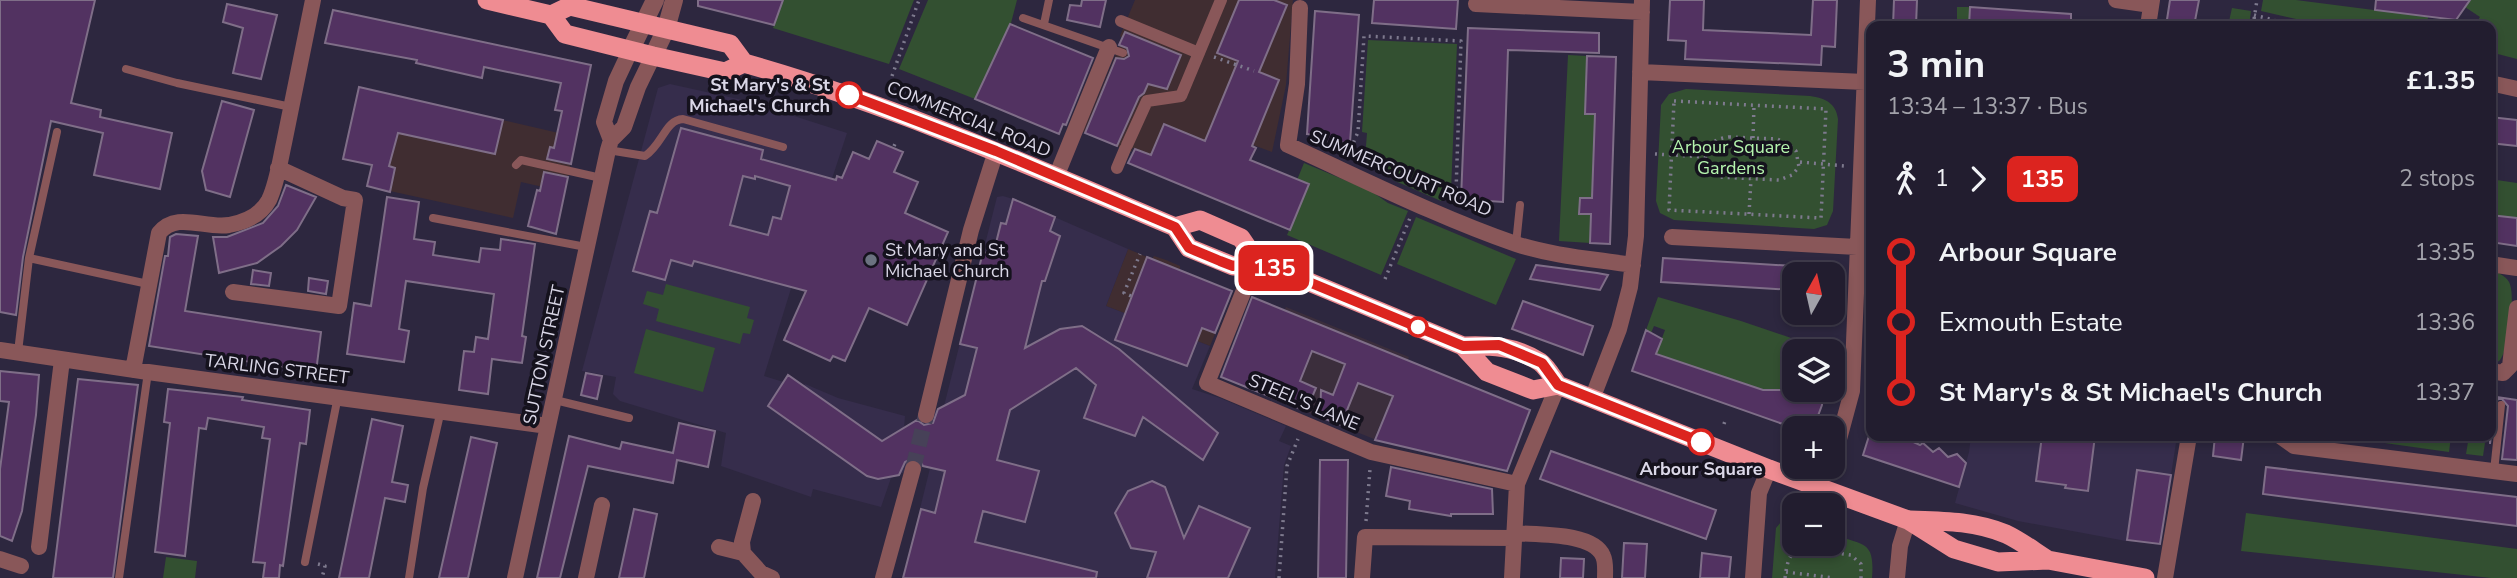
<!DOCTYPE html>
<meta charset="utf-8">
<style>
body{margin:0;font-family:"Nunito Sans",sans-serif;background:#2e2a3b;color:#f1f3f6;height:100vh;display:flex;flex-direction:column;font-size:26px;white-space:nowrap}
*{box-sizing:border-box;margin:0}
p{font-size:23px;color:#a2a2aa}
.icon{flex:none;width:38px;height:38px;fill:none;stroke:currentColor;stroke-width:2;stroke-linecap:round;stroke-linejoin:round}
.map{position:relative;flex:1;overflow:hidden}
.details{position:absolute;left:1866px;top:21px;width:630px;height:420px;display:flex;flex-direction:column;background:#221d2f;border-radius:14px;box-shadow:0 4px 10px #0003,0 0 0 2px #3f3b4b}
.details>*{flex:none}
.badge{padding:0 14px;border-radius:10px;font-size:24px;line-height:46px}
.needle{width:46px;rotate:8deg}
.buttons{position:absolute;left:1782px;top:262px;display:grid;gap:14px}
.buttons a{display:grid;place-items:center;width:63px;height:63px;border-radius:14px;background:#221d2f;box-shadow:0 4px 10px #0003,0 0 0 2px #3f3b4b;font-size:35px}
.map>.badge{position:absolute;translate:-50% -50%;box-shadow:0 0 0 4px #fff}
.legs{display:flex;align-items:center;gap:10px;height:77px;padding:0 21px;font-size:23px}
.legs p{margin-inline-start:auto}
.summary{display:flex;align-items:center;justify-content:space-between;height:119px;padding:0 21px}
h1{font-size:38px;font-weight:700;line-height:52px}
ul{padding:0 21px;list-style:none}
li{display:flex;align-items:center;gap:24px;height:70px;font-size:26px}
li i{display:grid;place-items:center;width:10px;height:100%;margin:0 9px;background:currentColor}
li i::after{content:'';width:18px;height:18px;margin:-9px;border:5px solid;border-radius:50%;background:#221d2f}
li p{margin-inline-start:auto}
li:first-child i{background:linear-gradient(#0000 50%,currentColor 0)}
li:last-child i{background:linear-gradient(currentColor 50%,#0000 0)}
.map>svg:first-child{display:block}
.commercial{fill:#402d31}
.built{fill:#362d4c}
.medical{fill:#3b2e3c}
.green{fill:#335031}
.building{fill:#523261;stroke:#7f6e88;stroke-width:2;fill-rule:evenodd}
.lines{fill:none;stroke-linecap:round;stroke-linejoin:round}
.minor-tunnel{stroke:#474158;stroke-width:16;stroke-dasharray:16 8;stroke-linecap:butt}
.path{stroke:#7e7a8e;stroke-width:3.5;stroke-dasharray:2 5;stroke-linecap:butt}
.service{stroke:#895759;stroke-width:8}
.pedestrian{stroke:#895759;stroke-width:12}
.minor{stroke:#895759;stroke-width:16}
.tertiary{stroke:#895759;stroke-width:18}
.trunk{stroke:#ef8c92;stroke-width:19}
.line-1-casing{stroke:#fff;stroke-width:16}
.line-1{stroke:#dc241f;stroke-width:10}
.stop-1-dot{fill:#fff;stroke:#dc241f;stroke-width:3.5}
.worship-dot{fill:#6b7280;stroke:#15121d;stroke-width:2.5}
.labels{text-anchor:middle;stroke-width:7;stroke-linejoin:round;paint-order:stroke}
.stop-label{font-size:18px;font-weight:bold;fill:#dad7e7;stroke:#15121d;text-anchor:end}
.street-label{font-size:18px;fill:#dad7e7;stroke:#15121d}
.park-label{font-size:18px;fill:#b5f5ae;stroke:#15121d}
.poi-label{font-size:18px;fill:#dad7e7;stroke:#15121d;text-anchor:start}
</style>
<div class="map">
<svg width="2517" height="578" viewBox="0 0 2517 578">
<rect width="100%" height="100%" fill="#2d273f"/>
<path class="commercial" d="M1135 0H1293L1286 85 1272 152 1210 129 1205 141 1151 155 1133 148 1131 152 1083 132 1123 38 1120 36Z
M359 87 576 137 565 192 521 182 513 218 367 186 371 165 343 159Z
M1128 249 1152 259 1154 256 1166 260 1180 266V270L1233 291 1210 346 1106 306Z"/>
<path class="built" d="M670 84 747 101 847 133 801 273 793 282 764 376 803 388 805 384 838 398 905 416 904 428 944 406 997 197 1003 196 1013 199 1128 249 1106 306 1210 346 1192 389 1220 398 1286 426 1279 441 1291 446 1284 465 1275 578H903L932 460 891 478 881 507 813 489 811 497 721 466 726 433 620 401 613 394 616 377 582 371 658 88Z
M1971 436H2177L2171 475 2137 471 2126 541 2018 521 1955 503 1969 452Z"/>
<path class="medical" d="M1286 307 1409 357 1374 439 1252 390Z"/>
<path class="green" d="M783 0H914L889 64 773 28Z
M928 0H1017L1011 23 975 99 899 69Z
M2263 0H2296L2428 17 2427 26H2327L2261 11Z
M2470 0H2517V59L2490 52V26H2474L2480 17 2465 7Z
M1957 7H1970L1969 26H1957Z
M2232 8 2251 11 2249 26H2228Z
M1368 40 1457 44 1451 191 1447 189 1441 201 1393 180 1388 171 1365 159 1367 133 1362 132Z
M1568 55 1587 56 1585 113 1595 114 1592 198H1580L1579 213 1591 214 1590 243 1559 241Z
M1686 89 1810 96C1825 98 1836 103 1838 119L1833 211 1827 225 1814 229 1674 220 1660 213 1656 201 1661 105 1669 94Z
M1304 163 1371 191 1388 203 1408 211 1381 275 1287 235 1309 185 1297 180Z
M2490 179 2517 183V218L2490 215Z
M1416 217 1516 259 1496 305 1397 264Z
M2490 270C2497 272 2505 275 2509 282 2516 294 2509 349 2500 360 2496 364 2495 364 2490 365Z
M666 284 750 307 747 318 754 320 750 334 743 333 740 344 656 321 659 309 643 304 647 291 663 295Z
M1658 297 1741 321 1797 340 1787 399 1656 354 1665 330 1654 326 1651 333 1646 330Z
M646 329 715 348 703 392 634 373Z
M2363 436H2451L2449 452 2363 440Z
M2469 436H2486L2483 456 2466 454Z
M2246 513 2517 549V578H2491L2241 551Z
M1788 520H1794V544H1832V534C1864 546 1875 540 1872 578H1772L1776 528 1781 522Z
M166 557 197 561 195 578H163Z"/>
<path class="building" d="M0 0H95L71 103 101 110 100 117 172 133 160 189 94 175 103 133 51 121 23 257 16 315 0 312Z
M698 0H783L774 25 698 6Z
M1082 0H1106L1100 27 1067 20 1070 5 1081 6Z
M1239 0H1274L1287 5 1259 72 1279 80 1252 146 1256 148 1250 160 1309 184 1290 230 1128 163 1135 149 1151 155 1164 124 1205 141 1238 61 1217 53Z
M1374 0H1458L1456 29 1372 23Z
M1670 0H1704L1703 30 1811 35 1813 0H1837L1835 47 1822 46 1821 65 1685 59 1686 41 1668 40Z
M1894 0H1917L1916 26H1893Z
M2170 0H2199L2194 26H2166Z
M2376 0H2470L2456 20 2375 10Z
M227 4 277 15 261 79 233 73 243 28 223 22Z
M1970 7 2071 14V26H1969Z
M333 10 591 65 571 164 547 159 550 147 554 148 562 111 555 110 561 83 484 67 482 78 416 63 417 60 325 43Z
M1315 11 1359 15 1350 143 1319 141 1320 135 1307 134Z
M1010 24 1093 58 1066 125 1063 124 1059 134 975 99Z
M1468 28 1599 33V53L1508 50 1503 202 1461 199Z
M1125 32 1181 55 1167 89 1148 84 1144 93 1139 97 1117 146 1085 133 1116 58 1124 59 1129 56 1127 48 1119 45Z
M1587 56 1616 57 1610 244 1590 243 1591 214H1579L1580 198H1592L1595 114H1585Z
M359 87 503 120 495 154 398 133 389 166 395 168 390 192 367 186 372 165 343 159Z
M222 101 254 110 230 197 206 190 202 171Z
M2490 117 2517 120V146L2490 143Z
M681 128 763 150 761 159 836 180 837 176 842 178 853 152 869 159 877 141 903 152 894 172 918 182 905 213 948 232 907 325 869 308 845 361 833 356 830 361 784 340 806 291 694 261 692 266 671 260 665 280 633 271 650 211 657 213ZM743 176 755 179V176L790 186 781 219 773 217 768 235 730 225Z
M544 172 568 177 556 234 528 226 537 190 540 191Z
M286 185 316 197 297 230 281 246 257 263 219 273 213 237H227L263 223 278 206Z
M387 197 419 202 414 239 435 242 433 255 479 262 481 248 500 250 501 239 535 244 522 336 526 337 522 363 492 359 488 394 459 390 464 351 474 352 476 337 488 339 494 294 406 281 399 329 409 331 404 362 347 354 354 303 371 306Z
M1013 199 1055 217 1050 231 1060 236 1045 281H1042L1025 348 1060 329 1082 326 1119 349 1218 433 1203 460 1143 417 1135 436 1084 418 1096 385 1076 368 1010 410 997 460 1039 471 1025 522 983 511 975 542 1097 572 1096 578H903L921 509 935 513 945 471 923 466 920 461 911 459 905 462 899 475 878 479 867 476 768 406 788 375 882 441 917 420 924 425 933 423 938 409 965 395 977 348 960 344 983 252 993 255 1001 223 1006 224Z
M2490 215 2517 218V246L2490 242Z
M176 234 198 236 185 311 321 332 316 372 149 346 165 256H168L170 237Z
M1147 257 1232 291 1215 333 1202 328 1187 366 1115 340Z
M1663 258 1794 266V290L1661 282Z
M1536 265 1597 273 1608 275 1600 290 1530 279Z
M253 270 271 273 269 286 251 284Z
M309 278 328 281 326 294 308 291Z
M1252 297 1530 410 1507 471 1375 440 1393 396 1358 383 1341 425 1320 417 1321 390 1333 395 1345 364 1312 351 1300 381 1316 388 1306 411 1221 377Z
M1523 301 1593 326 1583 355 1512 329Z
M1646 330 1662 339 1656 354 1763 390H1823L1822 405 1813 429H1797L1632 371Z
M0 371 39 375 36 415 22 511 12 541 0 536V469L9 402 0 401Z
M586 373 602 376 597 399 581 395Z
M78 379 138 385 113 578H53Z
M168 389 243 397 242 400 310 410 306 444 300 443 283 566 280 565 279 578H263L265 563 253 562 270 439 262 438 264 427 208 418 206 429 199 428 185 556 155 552 170 423 164 422Z
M2490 396 2517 400V460L2502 459 2508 406 2502 399H2498L2495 404 2490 444Z
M372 419 403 426 392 482 408 485 405 502 385 498 369 578H339Z
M679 423 715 431 708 467 677 460 673 483 588 466 560 578H537L569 436 620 449 622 442 673 453Z
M1869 436H1896L1900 441 1907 439 1920 445 1923 443 1933 452 1939 448 1948 457 1957 454 1966 463 1959 487 1863 455Z
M2042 436H2095L2088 491 2065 488 2066 485 2036 481Z
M2215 436H2244L2241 460 2213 456Z
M471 437 497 443 468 578H439Z
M1551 451 1716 510 1706 539 1540 479Z
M1320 460H1348L1346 578H1318Z
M1391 467 1492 489 1493 514H1451V516L1409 509 1410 501 1386 496Z
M2266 467 2517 497V526L2263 494Z
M2137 470 2171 475 2160 544 2127 540Z
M1152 481 1165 487 1184 538 1199 506 1250 528 1228 578H1147L1156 552 1131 548 1115 513 1128 491Z
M634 509 657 514 644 578H619Z
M1624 543 1647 544 1645 578H1622Z
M1702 553 1731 557 1729 578H1700Z
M1561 558 1584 559 1583 578H1560Z"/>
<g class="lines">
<path class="minor-tunnel" d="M913 469 926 415"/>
<path class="path" d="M2254 15 2296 26
M2253 26 2257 0
M1214 57 1254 71
M892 76 919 0
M1674 101 1826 109 1821 218 1669 210Z
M1729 137 1777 139 1787 143 1796 151 1799 167 1792 175 1779 180 1719 177 1706 166C1703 148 1711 139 1729 137Z
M1753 138 1754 105
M894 146 896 142
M1655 154 1705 157
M1348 155 1358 132 1364 36 1461 41 1456 192
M1800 162 1845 166
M1749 214 1751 179
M1385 279 1410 218
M1131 296 1124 293 1140 254
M1724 424 1725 421
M1703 476 1705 472
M1366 521 1370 469
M318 564 325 566 322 578
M1786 572 1834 578
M1279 578 1287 466 1298 439
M1785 578C1787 564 1788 552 1803 548L1851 555 1861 564V578"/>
<path class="service" d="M1023 18 1123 53
M1044 24 1049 0
M126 69 177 83 291 107
M608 150 645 156C663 144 665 120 683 119L783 147
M516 165 521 160 601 178
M433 218 586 247
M1516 244 1520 205
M29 258 148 284
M18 352 29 258 57 132
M555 400 629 418
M2494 471 2501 405
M305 562 338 396
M119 578 148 372
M409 578 423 488 441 410"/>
<path class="pedestrian" d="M1121 21 1199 53
M1127 145 1147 101 1181 96 1221 0
M1117 168 1125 149"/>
<path class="minor" d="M2116 0 2151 5
M1476 4 1642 12
M1300 8 1297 84 1288 145C1363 179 1438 217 1516 244 1553 256 1594 259 1633 265
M2148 26 2152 0
M1640 72 1865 82
M2490 83 2517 89
M611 140 604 122 616 81 631 49
M1056 177 1109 47
M1672 237 1857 247
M1256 260 1207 383 1371 452 1517 484
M2490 264 2517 268
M233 292 339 306 355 200 343 198 278 168
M0 350 148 372 548 426
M133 370 159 233C177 211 204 229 229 225 245 222 261 215 269 200 277 183 280 161 284 143 294 95 303 48 313 0
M2490 371 2503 373 2510 366 2517 308
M1592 399 1619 329 1630 287 1636 236 1642 0
M926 415 971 230 996 151
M2280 436 2294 446 2517 474
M1832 465 1852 391 1868 0
M753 501 742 542 743 553 761 573 772 578
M1514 533C1536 535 1593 532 1603 556 1606 562 1605 571 1605 578
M39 547 62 360
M719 547 743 553
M0 559 21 566
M515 578 608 150 611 140 624 127 638 87 653 56
M586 578 602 505
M883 578 913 469
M1362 578 1365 537 1514 538
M1512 578 1517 484 1558 385
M1753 578 1759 493 1769 469
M1897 578 1900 546 1908 520
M2165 578 2189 436"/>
<path class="tertiary" d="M631 49 655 0
M653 56 666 29 674 0"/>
<path class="trunk" d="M487 0 551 15 570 6 730 44 744 63C893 105 1033 167 1175 227L1189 248 1233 266 1256 260
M551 15 565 34 653 56 725 72 744 63
M1175 227 1200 220 1241 238 1256 260 1463 346C1491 345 1515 346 1540 362 1547 367 1553 378 1558 385L1769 469 1908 520 1954 549 1998 562 2048 560 2145 578
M1463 346 1487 372 1533 390 1558 385
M1910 520C1943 521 1975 521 2006 534 2021 541 2035 552 2048 560"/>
</g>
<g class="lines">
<defs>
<path id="line-1" d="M849 95 996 151 1175 227 1189 248 1220 261 1233 266 1256 260 1463 346 1499 345 1511 350 1542 363 1558 385 1701 442"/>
</defs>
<use href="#line-1" class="line-1-casing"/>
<use href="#line-1" class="line-1"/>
</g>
<g class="stop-1-dot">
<circle cx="849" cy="95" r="12"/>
<circle cx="1418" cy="327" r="9"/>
<circle cx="1701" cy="442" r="12"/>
</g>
<circle class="worship-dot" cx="871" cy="260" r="7"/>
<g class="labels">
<g class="stop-label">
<text x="830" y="91">St Mary's &amp; St<tspan x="830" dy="21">Michael's Church</tspan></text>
<text x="1701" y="475" text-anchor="middle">Arbour Square</text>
</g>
<g class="street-label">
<text transform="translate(969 119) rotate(22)" y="6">COMMERCIAL ROAD</text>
<text transform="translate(1401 173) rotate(23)" y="6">SUMMERCOURT ROAD</text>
<text transform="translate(544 355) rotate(-78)" y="6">SUTTON STREET</text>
<text transform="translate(277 369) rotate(7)" y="6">TARLING STREET</text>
<text transform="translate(1304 402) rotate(23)" y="6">STEEL'S LANE</text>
</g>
<g class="park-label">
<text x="1731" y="153">Arbour Square<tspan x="1731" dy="21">Gardens</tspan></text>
</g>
<g class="poi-label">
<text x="885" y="256">St Mary and St<tspan x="885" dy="21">Michael Church</tspan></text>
</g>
</g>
</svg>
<div class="buttons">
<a><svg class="needle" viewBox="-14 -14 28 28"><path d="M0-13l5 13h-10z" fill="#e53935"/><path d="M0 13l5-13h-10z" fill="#a2a2aa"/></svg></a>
<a><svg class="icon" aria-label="layers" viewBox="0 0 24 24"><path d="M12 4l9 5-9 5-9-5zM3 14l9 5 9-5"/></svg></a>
<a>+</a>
<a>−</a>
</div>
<b class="badge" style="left:1274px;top:268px;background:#dc241f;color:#fff">135</b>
<section class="details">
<div class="summary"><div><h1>3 min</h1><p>13:34 – 13:37 · Bus</p></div><b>£1.35</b></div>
<div class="legs"><svg class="icon" aria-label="walk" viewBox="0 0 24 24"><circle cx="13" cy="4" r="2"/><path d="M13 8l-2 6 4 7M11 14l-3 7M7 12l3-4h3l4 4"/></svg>1<svg class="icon" aria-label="forward" viewBox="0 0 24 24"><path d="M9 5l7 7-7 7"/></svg><b class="badge" style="background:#dc241f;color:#fff">135</b><p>2 stops</p></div>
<ul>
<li><i style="color:#dc241f"></i><b>Arbour Square</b><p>13:35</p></li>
<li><i style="color:#dc241f"></i><span>Exmouth Estate</span><p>13:36</p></li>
<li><i style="color:#dc241f"></i><b>St Mary's &amp; St Michael's Church</b><p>13:37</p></li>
</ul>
</section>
</div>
